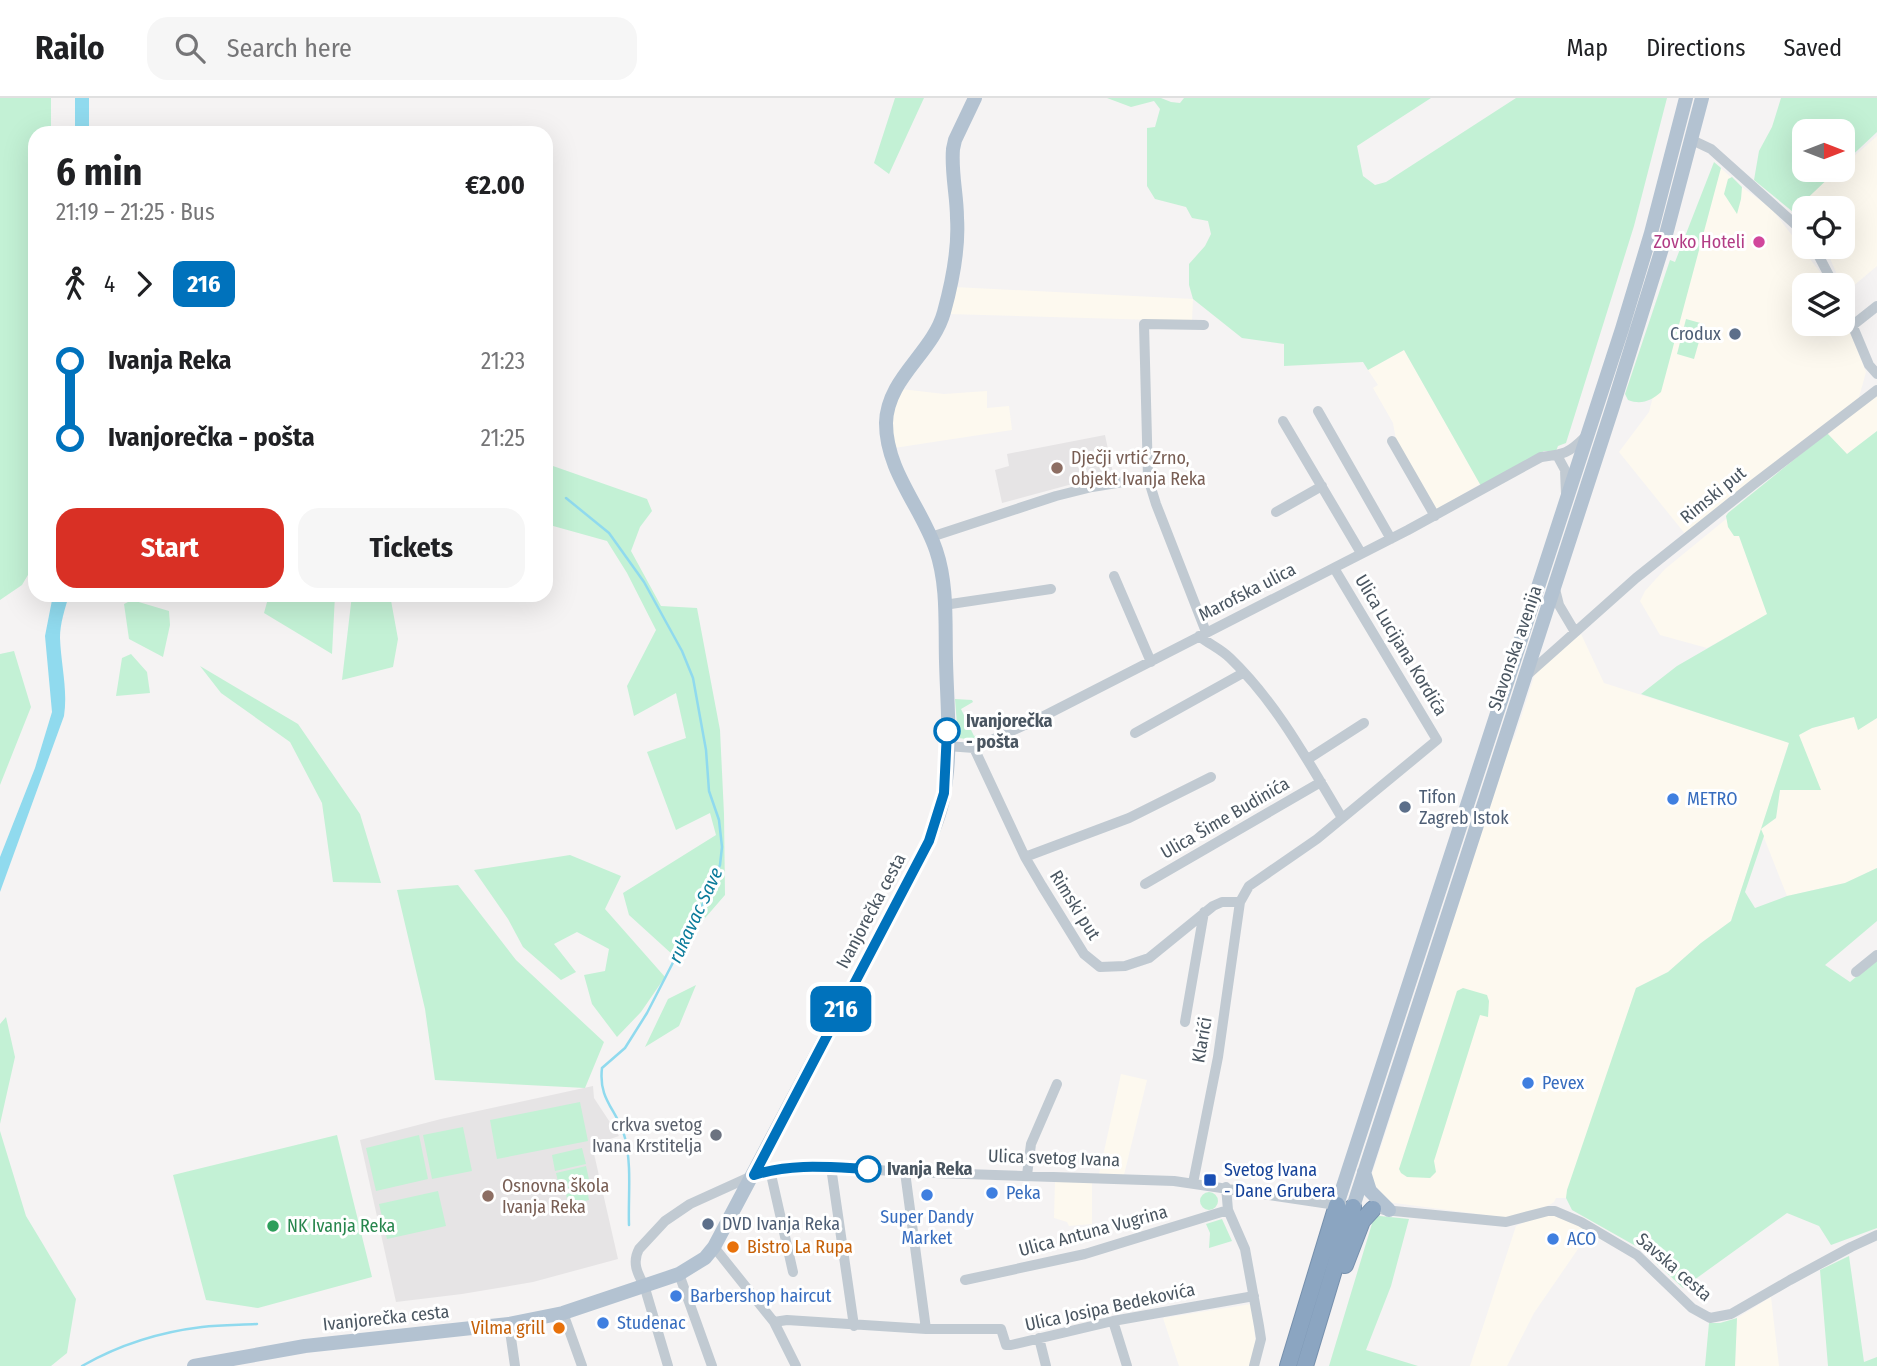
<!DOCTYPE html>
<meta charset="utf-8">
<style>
body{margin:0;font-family:"Fira Sans Condensed",sans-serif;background:#f6f6f6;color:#202124;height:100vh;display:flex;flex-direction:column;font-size:26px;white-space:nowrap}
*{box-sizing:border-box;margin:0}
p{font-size:23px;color:#757577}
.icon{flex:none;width:38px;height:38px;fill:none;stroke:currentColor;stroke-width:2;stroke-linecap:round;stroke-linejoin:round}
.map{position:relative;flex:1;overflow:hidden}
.details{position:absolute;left:28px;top:28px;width:525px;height:476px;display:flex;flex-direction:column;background:#fff;border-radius:21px;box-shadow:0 7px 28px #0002}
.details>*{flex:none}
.badge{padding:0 14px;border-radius:10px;font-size:24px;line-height:46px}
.needle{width:46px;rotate:90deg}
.tools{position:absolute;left:1792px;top:21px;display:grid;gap:14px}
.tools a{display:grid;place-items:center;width:63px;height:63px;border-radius:14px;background:#fff;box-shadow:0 7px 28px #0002;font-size:35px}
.map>.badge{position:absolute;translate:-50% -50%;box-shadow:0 0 0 4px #fff}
.legs{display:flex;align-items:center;gap:10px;height:77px;padding:0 28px;font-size:23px}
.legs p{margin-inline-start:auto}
.headline{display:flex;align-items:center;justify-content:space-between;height:119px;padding:0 28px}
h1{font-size:38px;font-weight:700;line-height:52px}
.action{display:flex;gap:14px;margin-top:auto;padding:14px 28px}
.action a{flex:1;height:80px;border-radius:21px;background:#d93025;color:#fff;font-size:28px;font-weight:700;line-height:80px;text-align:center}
.action a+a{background:#f6f6f6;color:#202124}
ul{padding:0 28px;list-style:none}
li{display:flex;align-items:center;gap:24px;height:77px;font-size:26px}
li i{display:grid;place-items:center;width:10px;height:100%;margin:0 9px;background:currentColor}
li i::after{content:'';width:18px;height:18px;margin:-9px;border:5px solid;border-radius:50%;background:#fff}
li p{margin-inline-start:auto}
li:first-child i{background:linear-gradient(#0000 50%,currentColor 0)}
li:last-child i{background:linear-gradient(currentColor 50%,#0000 0)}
header{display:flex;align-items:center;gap:42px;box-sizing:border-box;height:98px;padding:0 35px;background:#fff;border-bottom:2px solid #e0e0e0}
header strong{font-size:33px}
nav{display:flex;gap:38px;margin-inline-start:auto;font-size:24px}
.search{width:490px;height:63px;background:#f6f6f6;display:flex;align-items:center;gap:18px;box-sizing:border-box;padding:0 24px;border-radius:21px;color:#757577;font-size:26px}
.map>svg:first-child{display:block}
.commercial{fill:#fdf9ef}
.education{fill:#e6e4e5}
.green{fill:#c3f1d5}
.water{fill:#90daee}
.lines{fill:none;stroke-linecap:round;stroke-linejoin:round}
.stream{stroke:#90daee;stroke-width:2.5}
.highway-casing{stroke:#7690ad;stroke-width:18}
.minor{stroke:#c1cad2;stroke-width:10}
.major{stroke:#b3c2d1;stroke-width:14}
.highway{stroke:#8ba5c1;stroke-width:16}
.line-1-casing{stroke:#fff;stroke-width:16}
.line-1{stroke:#0072bc;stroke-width:10}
.hotel-dot{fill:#d1479c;stroke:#fff;stroke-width:2.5}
.service-dot{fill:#5c6f8a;stroke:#fff;stroke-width:2.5}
.education-dot{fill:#8d6e63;stroke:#fff;stroke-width:2.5}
.stop-1-dot{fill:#fff;stroke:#0072bc;stroke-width:3.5}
.shop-dot{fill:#3f7fe0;stroke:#fff;stroke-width:2.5}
.worship-dot{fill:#6b7280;stroke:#fff;stroke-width:2.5}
.transit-dot{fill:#1a4fb4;stroke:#fff;stroke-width:2.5}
.leisure-dot{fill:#2e9e5b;stroke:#fff;stroke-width:2.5}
.food-dot{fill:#e8710a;stroke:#fff;stroke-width:2.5}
.labels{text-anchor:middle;stroke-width:6;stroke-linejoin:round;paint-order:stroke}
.hotel-label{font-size:18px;fill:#b23c85;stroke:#fff;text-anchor:end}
.service-label{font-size:18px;fill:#4e5e75;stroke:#fff;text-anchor:start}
.education-label{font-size:18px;fill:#785e54;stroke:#fff;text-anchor:start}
.street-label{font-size:18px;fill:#4a5661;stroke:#fff}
.stop-label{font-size:18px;font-weight:bold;fill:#4a5661;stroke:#fff;text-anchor:start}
.shop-label{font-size:18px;fill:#366cbe;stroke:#fff;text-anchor:start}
.worship-label{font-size:18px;fill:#5b616d;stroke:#fff;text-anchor:end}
.transit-label{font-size:18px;fill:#164399;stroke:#fff;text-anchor:start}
.leisure-label{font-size:18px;fill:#27864d;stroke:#fff;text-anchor:start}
.food-label{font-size:18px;fill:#c56008;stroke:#fff;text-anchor:start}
.water-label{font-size:19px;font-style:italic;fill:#0c7c9b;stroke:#fff}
</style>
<header>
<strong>Railo</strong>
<div class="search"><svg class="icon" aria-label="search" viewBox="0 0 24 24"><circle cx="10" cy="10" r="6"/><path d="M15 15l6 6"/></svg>Search here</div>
<nav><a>Map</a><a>Directions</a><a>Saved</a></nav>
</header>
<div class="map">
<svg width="1877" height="1268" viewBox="0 0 1877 1268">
<rect width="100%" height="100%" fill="#f5f3f3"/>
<path class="commercial" d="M1877 38V168L1845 195 1825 149H1843V110H1804V125L1793 112 1838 72H1843V68Z
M1714 64 1742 89 1772 111 1826 182 1829 187H1804V226H1843V217L1866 274 1858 303 1686 437 1619 354 1649 314Z
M954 189 1193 201 1192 223 948 216Z
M1404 252 1480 386 1436 412 1396 342 1393 325 1373 290 1378 287 1368 272Z
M901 291 944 296 987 293V310L1009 308 1012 332 894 350 892 340 893 309Z
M1877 297V333L1847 356 1827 335Z
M1731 417 1768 516 1707 550 1660 537 1640 503 1645 493 1665 471Z
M1581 536 1604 585 1789 644 1762 730 1776 720 1780 691 1798 637 1812 630 1854 619 1859 631 1877 620V770L1845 785 1787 798 1761 732 1731 823 1701 845 1668 874 1636 890 1566 1100H1556L1554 1104 1546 1109 1508 1120 1387 1104 1372 1083V1076L1410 960 1416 930 1508 651 1515 638 1536 573Z
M1121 976 1147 982 1124 1077 1099 1076Z
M1055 1083H1092V1126L1069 1128 1067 1124 1054 1120Z
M1545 1115H1560L1589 1135 1534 1215 1507 1268H1470L1516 1128Z
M1771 1199 1779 1268H1735L1737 1220Z
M1251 1206 1256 1247 1249 1268H1179L1163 1220Z"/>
<path class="education" d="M1105 337 1113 375 1002 405 995 372 1009 368 1007 356Z
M593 988 594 1000 619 1038 592 1047 618 1161 533 1184 462 1196 396 1204 360 1042 441 1021Z"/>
<path class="green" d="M0 0H51V35H35V465L22 487 0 502Z
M895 0H924L889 76 874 65Z
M1107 0H1161L1171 4 1180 5 1184 0H1431L1357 48 1363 78 1375 87 1386 84 1516 0H1667L1634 128 1566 345 1558 348 1556 353H1544L1481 388 1404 252 1368 272 1363 264 1284 268V246L1242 240 1193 201 1189 187V166L1205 148 1211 136 1208 123 1192 120 1186 109 1155 101 1147 88V30L1155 29 1160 11 1154 3 1131 9Z
M1781 0H1877V34L1843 66V33H1804V72H1837L1793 114 1754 82 1759 53 1772 29Z
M1714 64 1721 70 1661 294C1651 303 1641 307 1628 302L1625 296 1670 162 1675 164Z
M1732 79 1742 89 1741 101 1737 116 1724 96 1728 81Z
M1686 221 1704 226 1694 261 1677 256Z
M1877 333V620L1858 632 1854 619 1812 630 1799 637 1821 692H1780L1776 720 1761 731 1764 738 1745 794 1755 810 1787 798 1845 785 1877 770V823L1825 867 1850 884 1877 861V1130L1831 1147 1819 1128 1787 1115 1683 1190 1641 1151 1572 1112 1566 1100 1567 1092 1636 890 1668 874 1701 845 1731 823 1789 645 1641 596 1677 568 1767 516 1739 438H1734L1728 429 1726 418 1728 415 1827 335 1847 356Z
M546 356 553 368 647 401 652 413 640 429 631 453 661 508 697 510 720 632 724 716 725 797 673 857 629 817 623 795 716 737 710 715 676 732 647 654 686 640 676 595 634 618 627 588 656 532 627 475 607 443 546 426Z
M269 497H335L332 556 264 515Z
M352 497H390L398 541 393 569 342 582Z
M132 502 169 513 170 527 163 559 129 541 124 506Z
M14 553 31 609 0 687V556Z
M131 556 147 574 150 595 116 598 122 560Z
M200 568 298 626 360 716 381 785 333 784 322 705 290 644 221 595Z
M955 601 972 602 973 604 961 611 974 638 977 637 976 642 958 640Z
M570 757 621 778 605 811 665 879 641 914 617 939 592 906 584 877 605 873 609 851 577 834 554 846 576 874 561 882 523 849 508 821 474 772Z
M458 787 516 862 604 944 585 990 435 982 425 911 397 792Z
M696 887 679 928 645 949 668 901Z
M1463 890 1487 897 1489 903 1488 919 1480 917 1434 1063 1436 1074 1430 1080 1407 1079 1401 1075 1399 1071 1457 893Z
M6 919 15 959 0 1026V926Z
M580 1004 588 1043 497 1061 490 1022Z
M463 1029 472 1073 432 1081 423 1037Z
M0 1033 26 1118 76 1201 67 1255 51 1268H0Z
M337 1037 372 1179 258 1210 206 1202 173 1077Z
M419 1037 428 1081 376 1093 366 1050Z
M582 1050 586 1066 555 1073 552 1057Z
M586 1068 590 1086 560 1092 556 1075Z
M587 1091 589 1102 568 1107 566 1096Z
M438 1093 446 1128 387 1141 379 1106Z
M1200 1103a9 9 0 1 1 18 0a9 9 0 1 1-18 0Z
M1380 1118 1409 1121 1391 1188 1366 1252 1418 1268H1329L1374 1119Z
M1222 1121 1232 1143 1209 1150 1210 1135 1206 1126Z
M1849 1158 1864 1264 1877 1259V1268H1828L1820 1172Z
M1737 1220 1735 1268H1705L1709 1225H1720Z"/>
<path class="water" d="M75 0H89V35H75Z
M53 497H69C65 511 60 525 60 540 61 567 68 592 64 618L0 794V759L35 670 52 614 45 538Z"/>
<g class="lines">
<path class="stream" d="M566 400 609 435 644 484 682 553 693 580 706 652 709 693 719 722 722 749 720 767 700 812 647 915 625 950 602 970C598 1003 618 1012 625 1040 632 1068 628 1099 629 1127
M82 1268C117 1248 160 1234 202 1229 220 1227 238 1227 257 1226"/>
<defs>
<path id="highway" d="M1345 1167 1362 1123 1373 1111
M1288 1268 1337 1107
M1305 1268 1353 1109"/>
</defs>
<use href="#highway" class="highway-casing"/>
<path class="minor" d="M1692 42 1711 51 1797 128 1804 137
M1814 149 1834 187
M1843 205 1869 267 1877 276
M1204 227 1144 226 1148 380 1156 406 1206 534
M1853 227 1877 208
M1318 313 1391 441
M1283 323 1361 455
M1392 343 1435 418
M1558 359 1565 372 1566 396
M1276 414 1322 388
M931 439 1056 398 1092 389 1148 380
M1114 478 1151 564
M1555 491 1559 507 1575 534
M944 507 1051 491
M1199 538C1209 546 1221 551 1230 560 1277 605 1309 665 1342 720
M1527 577 1636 480 1754 386 1877 292
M1135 635 1243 575
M947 648 974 650 1040 620 1408 432 1541 359C1564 356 1568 356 1585 339
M974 650 1025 759 1042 788 1084 856 1100 869 1125 868 1149 860 1213 808 1222 804H1240L1249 788 1317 741 1437 642 1334 470
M1308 661 1364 625
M1025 759 1129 720 1211 679
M1145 786 1321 684
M1856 874 1877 857
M1185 924 1204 814
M831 1069 854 1228
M770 1072 793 1174
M905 1074 926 1231
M1027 1077 1031 1046 1057 986
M1193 1085 1218 959 1240 804
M1226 1089 1228 1112 1245 1151 1259 1228 1261 1241 1254 1268
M1384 1112 1506 1124 1548 1113H1555L1581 1124 1637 1157 1692 1210 1710 1220 1731 1216 1790 1182 1851 1149 1877 1137
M714 1149 774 1224 796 1268
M679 1176 712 1268
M965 1182 1085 1156 1228 1112
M563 1215 582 1268
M1113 1223 1127 1268
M774 1224 787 1222 926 1231H1001L1006 1247H1011L1113 1223 1254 1198
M509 1226 515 1268
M1039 1240 1046 1268
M668 1268 644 1187C637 1175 632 1164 639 1151L665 1123 690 1106 754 1077 770 1072 808 1067 905 1074 1174 1083 1343 1108"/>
<path class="major" d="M1364 1074 1370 1093 1389 1112
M1337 1107 1622 231 1651 135 1686 0
M1353 1109 1613 308 1664 144 1702 0
M194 1268 305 1248 509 1226 563 1215 679 1176 705 1160 714 1149 923 755C932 736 941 716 944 695 952 653 947 606 946 563 945 527 948 487 936 452 922 410 886 373 886 325 887 280 933 255 944 214 952 185 959 150 957 120 957 97 951 75 953 51L955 42 975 0"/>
<use href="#highway" class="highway"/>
</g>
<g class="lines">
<defs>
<path id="line-1" d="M868 1071C828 1069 792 1065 754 1077L929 743 944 695 947 633"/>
</defs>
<use href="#line-1" class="line-1-casing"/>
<use href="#line-1" class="line-1"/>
</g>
<circle class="hotel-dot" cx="1759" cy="144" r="7"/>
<g class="service-dot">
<circle cx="1735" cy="236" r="7"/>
<circle cx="1405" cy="709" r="7"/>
<circle cx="708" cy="1126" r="7"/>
</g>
<g class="education-dot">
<circle cx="1057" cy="370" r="7"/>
<circle cx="488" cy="1098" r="7"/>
</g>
<g class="stop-1-dot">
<circle cx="947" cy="633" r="12"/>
<circle cx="868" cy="1071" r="12"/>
</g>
<g class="shop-dot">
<circle cx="1673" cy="701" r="7"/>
<circle cx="1528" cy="985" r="7"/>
<circle cx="992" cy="1095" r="7"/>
<circle cx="927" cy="1097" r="7"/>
<circle cx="1553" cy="1141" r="7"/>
<circle cx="676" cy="1198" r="7"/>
<circle cx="603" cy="1225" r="7"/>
</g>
<circle class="worship-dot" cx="716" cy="1037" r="7"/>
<rect class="transit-dot" x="1203" y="1075" width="14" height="14" rx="3.5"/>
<circle class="leisure-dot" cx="273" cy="1128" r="7"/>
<g class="food-dot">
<circle cx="733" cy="1149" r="7"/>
<circle cx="559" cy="1230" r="7"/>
</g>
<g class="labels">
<g class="hotel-label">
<text x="1745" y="150">Zovko Hoteli</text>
</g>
<g class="service-label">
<text x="1721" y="242" text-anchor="end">Crodux</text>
<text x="1419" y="705">Tifon<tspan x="1419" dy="21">Zagreb Istok</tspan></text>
<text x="722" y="1132">DVD Ivanja Reka</text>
</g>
<g class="education-label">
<text x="1071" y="366">Dječji vrtić Zrno,<tspan x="1071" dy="21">objekt Ivanja Reka</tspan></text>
<text x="502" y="1094">Osnovna škola<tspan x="502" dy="21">Ivanja Reka</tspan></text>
</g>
<g class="street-label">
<text transform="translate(1713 397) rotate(-39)" y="6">Rimski put</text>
<text transform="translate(1247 494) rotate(-27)" y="6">Marofska ulica</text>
<text transform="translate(1401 547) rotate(59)" y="6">Ulica Lucijana Kordića</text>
<text transform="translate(1515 550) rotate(-71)" y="6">Slavonska avenija</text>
<text transform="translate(1225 720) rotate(-30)" y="6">Ulica Šime Budinića</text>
<text transform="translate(1075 807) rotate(58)" y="6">Rimski put</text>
<text transform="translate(871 813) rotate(-62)" y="6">Ivanjorečka cesta</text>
<text transform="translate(1202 942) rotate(-80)" y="6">Klarići</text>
<text transform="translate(1054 1060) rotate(2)" y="6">Ulica svetog Ivana</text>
<text transform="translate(1093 1133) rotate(-15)" y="6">Ulica Antuna Vugrina</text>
<text transform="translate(1674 1169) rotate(41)" y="6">Savska cesta</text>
<text transform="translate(1110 1209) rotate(-12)" y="6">Ulica Josipa Bedekovića</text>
<text transform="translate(386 1220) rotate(-6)" y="6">Ivanjorečka cesta</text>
</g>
<g class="stop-label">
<text x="966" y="629">Ivanjorečka<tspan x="966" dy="21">- pošta</tspan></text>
<text x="887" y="1077">Ivanja Reka</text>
</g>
<g class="shop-label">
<text x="1687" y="707">METRO</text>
<text x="1542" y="991">Pevex</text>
<text x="1006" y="1101">Peka</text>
<text x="927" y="1125" text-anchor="middle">Super Dandy<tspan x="927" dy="21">Market</tspan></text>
<text x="1567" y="1147">ACO</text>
<text x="690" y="1204">Barbershop haircut</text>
<text x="617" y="1231">Studenac</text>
</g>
<g class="worship-label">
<text x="702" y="1033">crkva svetog<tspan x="702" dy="21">Ivana Krstitelja</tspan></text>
</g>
<g class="transit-label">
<text x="1224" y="1078">Svetog Ivana<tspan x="1224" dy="21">- Dane Grubera</tspan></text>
</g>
<g class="leisure-label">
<text x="287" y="1134">NK Ivanja Reka</text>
</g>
<g class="food-label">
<text x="747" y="1155">Bistro La Rupa</text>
<text x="545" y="1236" text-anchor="end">Vilma grill</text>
</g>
<g class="water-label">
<text transform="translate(695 817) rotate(-65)" y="7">rukavac Save</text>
</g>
</g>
</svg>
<div class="tools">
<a><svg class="needle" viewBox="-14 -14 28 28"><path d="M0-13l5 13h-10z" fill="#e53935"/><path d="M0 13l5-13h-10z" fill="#757577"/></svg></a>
<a><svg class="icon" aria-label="locate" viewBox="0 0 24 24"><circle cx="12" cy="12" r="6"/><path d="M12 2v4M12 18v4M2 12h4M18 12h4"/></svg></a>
<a><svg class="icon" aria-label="layers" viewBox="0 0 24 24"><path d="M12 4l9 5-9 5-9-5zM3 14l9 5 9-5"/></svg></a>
</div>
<b class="badge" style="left:841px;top:911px;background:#0072bc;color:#fff">216</b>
<section class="details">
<div class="headline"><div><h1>6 min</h1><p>21:19 – 21:25 · Bus</p></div><b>€2.00</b></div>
<div class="legs"><svg class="icon" aria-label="walk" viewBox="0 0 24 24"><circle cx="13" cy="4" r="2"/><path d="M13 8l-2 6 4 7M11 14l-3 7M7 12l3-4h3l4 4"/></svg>4<svg class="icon" aria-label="forward" viewBox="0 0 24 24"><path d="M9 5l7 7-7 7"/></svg><b class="badge" style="background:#0072bc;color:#fff">216</b></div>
<ul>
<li><i style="color:#0072bc"></i><b>Ivanja Reka</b><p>21:23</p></li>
<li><i style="color:#0072bc"></i><b>Ivanjorečka - pošta</b><p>21:25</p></li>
</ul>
<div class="action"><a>Start</a><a>Tickets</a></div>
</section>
</div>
